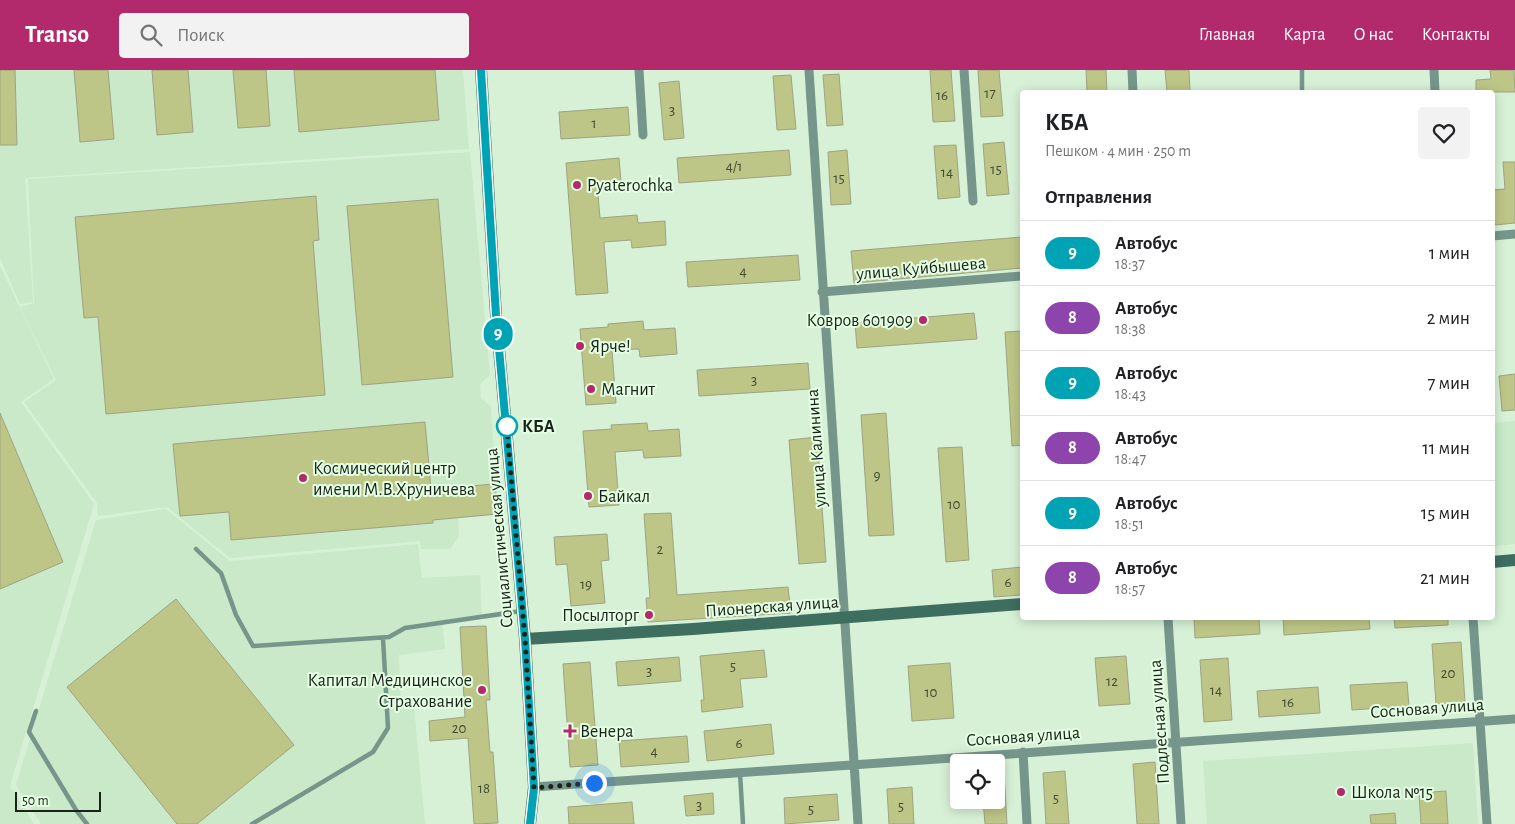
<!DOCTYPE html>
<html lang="ru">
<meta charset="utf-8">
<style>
body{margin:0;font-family:"Alegreya Sans",sans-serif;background:#f2f2f2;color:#202124;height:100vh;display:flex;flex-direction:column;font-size:19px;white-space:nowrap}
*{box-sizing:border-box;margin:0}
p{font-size:16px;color:#757577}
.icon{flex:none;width:28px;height:28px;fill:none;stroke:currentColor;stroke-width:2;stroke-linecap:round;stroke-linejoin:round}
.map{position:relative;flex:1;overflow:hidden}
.sheet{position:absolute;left:1020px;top:20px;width:475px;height:530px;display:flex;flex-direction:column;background:#fff;border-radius:5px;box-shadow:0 2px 12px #0003}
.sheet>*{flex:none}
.badge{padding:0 10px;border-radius:16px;font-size:18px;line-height:32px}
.tools{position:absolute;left:950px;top:684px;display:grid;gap:10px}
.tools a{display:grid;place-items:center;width:55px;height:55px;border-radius:5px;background:#fff;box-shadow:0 2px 12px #0003;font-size:25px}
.scale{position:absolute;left:15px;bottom:12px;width:86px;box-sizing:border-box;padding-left:5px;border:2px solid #192319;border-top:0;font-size:14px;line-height:18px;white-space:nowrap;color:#192319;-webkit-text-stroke:4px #e4ffe3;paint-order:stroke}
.you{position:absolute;width:25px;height:25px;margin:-12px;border:4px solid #fff;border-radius:50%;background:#1a73e8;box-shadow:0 0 0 8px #1a73e833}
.map>.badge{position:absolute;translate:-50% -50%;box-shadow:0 0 0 2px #fff}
h2{padding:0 25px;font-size:19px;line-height:45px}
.round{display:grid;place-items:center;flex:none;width:52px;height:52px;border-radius:5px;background:#f2f2f2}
.overview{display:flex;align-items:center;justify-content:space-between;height:85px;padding:0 25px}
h1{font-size:24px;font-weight:700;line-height:38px}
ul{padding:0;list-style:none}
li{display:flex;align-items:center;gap:15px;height:65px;padding:0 25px;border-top:1px solid #e0e0e0}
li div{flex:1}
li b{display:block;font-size:19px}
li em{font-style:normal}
li .badge{min-width:55px;font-weight:700;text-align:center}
header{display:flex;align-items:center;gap:30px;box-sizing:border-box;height:70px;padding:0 25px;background:#b22a6c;color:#fff}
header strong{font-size:24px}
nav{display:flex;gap:28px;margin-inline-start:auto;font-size:18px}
.search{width:350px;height:45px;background:#f2f2f2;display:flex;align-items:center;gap:12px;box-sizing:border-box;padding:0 18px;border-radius:5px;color:#757577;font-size:19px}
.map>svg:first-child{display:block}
.built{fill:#c9e9c8}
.building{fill:#bdc686;stroke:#9ea383}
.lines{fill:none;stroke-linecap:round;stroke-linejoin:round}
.lane{stroke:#76968c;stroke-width:4.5}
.street{stroke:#76968c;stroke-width:9}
.secondary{stroke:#3d6e60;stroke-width:12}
.line-casing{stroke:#fff;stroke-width:11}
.line{stroke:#00a3b4;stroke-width:8}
.walk{stroke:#192319;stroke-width:5;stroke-dasharray:0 9}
.poi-dot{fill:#b22a6c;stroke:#e4ffe3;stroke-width:2}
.stop-dot{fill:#fff;stroke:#00a3b4;stroke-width:2.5}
.labels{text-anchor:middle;stroke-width:4;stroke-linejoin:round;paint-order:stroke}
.number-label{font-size:15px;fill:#424c34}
.poi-label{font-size:18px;fill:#192319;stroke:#e4ffe3;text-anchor:start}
.street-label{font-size:18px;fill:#192319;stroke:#e4ffe3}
.stop-label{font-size:18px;font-weight:bold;fill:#192319;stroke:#e4ffe3;text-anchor:start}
</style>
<header>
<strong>Transo</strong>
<div class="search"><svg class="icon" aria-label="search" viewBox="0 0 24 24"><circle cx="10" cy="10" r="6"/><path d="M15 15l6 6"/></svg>Поиск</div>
<nav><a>Главная</a><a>Карта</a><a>О нас</a><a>Контакты</a></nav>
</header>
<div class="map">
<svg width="1515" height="754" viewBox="0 0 1515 754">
<rect width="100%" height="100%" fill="#d7f1d6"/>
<path class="built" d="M0 0H463L469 79 25 108 33 232 20 234 0 188Z
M470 82 490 305 480 314 481 328 491 337 498 444 458 448 459 466 450 479H421L420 471 230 488 167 437 98 446 97 433 24 332 56 310 20 237 34 233 28 109Z
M0 196 54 309 21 332 94 434 10 716 34 754H0Z
M1515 351V474L1494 476 1493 353Z
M166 439 230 491 418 474 422 508 480 505 482 546 442 551 445 579 399 585 401 636 414 637 425 754H41L16 715 96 450Z
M1473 673 1478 754H1207L1203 691Z"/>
<path class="building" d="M0 0H15L17 75H0Z
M74 0H108L114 69 80 72Z
M152 0H188L193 62 157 65Z
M233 0H266L270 56 238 58Z
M294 0H435L439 50 299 62Z
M930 0H951L955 51 933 52Z
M978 0H999L1003 46 981 47Z
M1086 0H1106L1107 22H1087Z
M1165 0H1189L1190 22H1167Z
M1490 0H1514L1515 22H1476V10L1491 9Z
M839 4 843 55 827 56 823 5Z
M791 5 796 59 777 60 773 6Z
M679 11 684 68 664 70 659 13Z
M628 37 630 65 561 69 559 42Z
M1004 72 1009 124 987 126 983 74Z
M956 75 960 127 938 129 934 76Z
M789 80 791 105 679 113 677 88Z
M847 80 851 134 831 135 828 82Z
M619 88 621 111 597 113 600 148 637 145 638 153 665 151 666 175 632 178 631 170 604 172 608 223 576 225 566 93Z
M1503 92H1515V153L1495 155 1492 120 1505 119Z
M316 126 319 170 313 171 325 325 106 344 98 247 84 248 75 147Z
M438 129 453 307 362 315 347 136Z
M1022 167V198L854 213 851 181Z
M798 185 800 210 688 217 686 192Z
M974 243 977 269 857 278 855 253Z
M643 251 644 260 675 258 677 284 640 287 639 279 612 280 616 333 586 335 580 259 608 257V254Z
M1022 261V375L1012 376 1005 262Z
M808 293 810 319 699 326 697 300Z
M1515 304V340L1502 341 1499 306Z
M0 343 63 492 0 519Z
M886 343 894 465 869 466 861 345Z
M425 352 431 419 495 414 498 444 433 450V453L231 470 229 442 180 446 173 374Z
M647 353 648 361 679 359 681 386 644 388 643 380 615 382 619 435 589 437 583 361 612 359 611 355Z
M817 367 826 492 799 494 789 370Z
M962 377 969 490 946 492 938 378Z
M671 443 677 525 788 517 791 543 648 552 646 528H650L644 444Z
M607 464 609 490 601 491 605 533 571 536 567 494 556 495 554 467Z
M1022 497V525L994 527 992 500Z
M176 529 294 675 197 754H177L67 617Z
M1194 548H1259L1260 564 1195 568Z
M1283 548H1369L1370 559 1284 565Z
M1394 548H1448V555L1395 558Z
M486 556 490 630H486L490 682H493L498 753 474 754 468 668 430 671 429 651 465 647 460 557Z
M1461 572 1465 632 1436 634 1432 574Z
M764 580 767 607 740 609 743 637 702 642 701 630H704L700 586Z
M1126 586 1130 634 1099 636 1095 588Z
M679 587 681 611 618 616 616 592Z
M1228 588 1232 650 1204 652 1200 590Z
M590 592 598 695 570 697 563 594Z
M950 593 954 648 912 651 908 596Z
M1407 612 1409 636 1352 640 1350 615Z
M1318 617 1320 643 1259 647 1257 621Z
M771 654 774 684 707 691 704 661Z
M687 666 689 692 621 697 619 671Z
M1155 692 1159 754H1137L1133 694Z
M996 701H1004L1007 754H985L983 730H996Z
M1065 701 1069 754H1046L1043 703Z
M912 717 914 754H889L887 719Z
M1446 721 1448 754H1421L1419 723Z
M713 723 714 744 686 746 684 726Z
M837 724 839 750 785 754 784 728Z
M632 732 634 754H569L568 737Z
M1395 743 1396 754H1371L1370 745Z"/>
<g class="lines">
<path class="lane" d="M1302 0V22
M196 479 221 503 236 545 253 576 389 567 405 558 521 541
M36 641 29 662 76 740 87 754
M740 703 743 754
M252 754 373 682 388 658 383 568"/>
<path class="street" d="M639 0 643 65
M809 0 858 754
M964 0 973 131
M1132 0 1133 22
M1434 0 1435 22
M1492 166 1515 164
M822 222 1022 206
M1168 548 1181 754
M1473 548 1487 754
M1023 682 1027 754
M534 717 1515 649"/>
<path class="secondary" d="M481 0 496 245 525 569 534 717 530 754
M1492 492 1515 490
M525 569 693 559 1022 534"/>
</g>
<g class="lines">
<defs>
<path id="line" d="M481 0 496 245 525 569 534 718 530 754"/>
</defs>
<use href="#line" class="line-casing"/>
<use href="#line" class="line"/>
<path class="walk" d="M507 356 506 348 525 569 534 718 594 713"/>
</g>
<g class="poi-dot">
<circle cx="577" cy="115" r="5"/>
<circle cx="923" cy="250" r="5"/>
<circle cx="580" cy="276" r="5"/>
<circle cx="591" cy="319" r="5"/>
<circle cx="303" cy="408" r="5"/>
<circle cx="588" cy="426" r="5"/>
<circle cx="649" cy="545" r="5"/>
<circle cx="482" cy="620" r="5"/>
<path d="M567.5 653.5h5v5h5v5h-5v5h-5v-5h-5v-5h5z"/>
<circle cx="1341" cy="722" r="5"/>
</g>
<circle class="stop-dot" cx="507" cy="356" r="10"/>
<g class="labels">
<g class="number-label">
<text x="990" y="28">17</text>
<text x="942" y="30">16</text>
<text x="672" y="45">3</text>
<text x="594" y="58">1</text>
<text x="734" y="101">4/1</text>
<text x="996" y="104">15</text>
<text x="947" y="107">14</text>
<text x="839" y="113">15</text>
<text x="743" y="206">4</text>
<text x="754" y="315">3</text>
<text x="877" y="410">9</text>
<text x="954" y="439">10</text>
<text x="660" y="484">2</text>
<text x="1008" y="517">6</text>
<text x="586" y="519">19</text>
<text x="733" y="601">5</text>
<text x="649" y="606">3</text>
<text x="1448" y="608">20</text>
<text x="1112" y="616">12</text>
<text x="1216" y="625">14</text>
<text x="931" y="627">10</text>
<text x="1288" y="637">16</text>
<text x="459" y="663">20</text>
<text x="739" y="678">6</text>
<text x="654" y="686">4</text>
<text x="484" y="723">18</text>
<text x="1056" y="733">5</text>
<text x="699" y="740">3</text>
<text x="901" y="741">5</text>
<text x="811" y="744">5</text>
</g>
<g class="poi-label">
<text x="587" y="121">Pyaterochka</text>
<text x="913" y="256" text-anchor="end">Ковров 601909</text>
<text x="590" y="282">Ярче!</text>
<text x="601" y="325">Магнит</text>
<text x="313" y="404">Космический центр<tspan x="313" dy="21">имени М.В.Хруничева</tspan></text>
<text x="598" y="432">Байкал</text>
<text x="639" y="551" text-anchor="end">Посылторг</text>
<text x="472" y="616" text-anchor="end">Капитал Медицинское<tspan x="472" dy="21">Страхование</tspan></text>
<text x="580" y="667">Венера</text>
<text x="1351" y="728">Школа №15</text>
</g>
<g class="street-label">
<text transform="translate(921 198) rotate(-5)" y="6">улица Куйбышева</text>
<text transform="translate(816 378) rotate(-94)" y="6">улица Калинина</text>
<text transform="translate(499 468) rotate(-95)" y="6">Социалистическая улица</text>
<text transform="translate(772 536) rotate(-4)" y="6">Пионерская улица</text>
<text transform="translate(1427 638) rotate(-4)" y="6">Сосновая улица</text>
<text transform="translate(1159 652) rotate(-94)" y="6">Подлесная улица</text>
<text transform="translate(1023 666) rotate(-4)" y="6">Сосновая улица</text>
</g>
<g class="stop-label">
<text x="522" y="362">КБА</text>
</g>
</g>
</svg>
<div class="tools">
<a><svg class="icon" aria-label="locate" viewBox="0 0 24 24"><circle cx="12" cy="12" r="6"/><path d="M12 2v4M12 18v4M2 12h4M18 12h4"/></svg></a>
</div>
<div class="scale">50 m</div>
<div class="you" style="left:594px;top:713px"></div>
<b class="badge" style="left:498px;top:264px;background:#00a3b4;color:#fff">9</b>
<section class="sheet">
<div class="overview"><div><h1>КБА</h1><p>Пешком · 4 мин · 250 m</p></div><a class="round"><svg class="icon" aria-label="heart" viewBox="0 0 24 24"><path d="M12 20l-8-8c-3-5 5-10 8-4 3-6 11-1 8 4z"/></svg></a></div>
<h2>Отправления</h2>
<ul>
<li><span class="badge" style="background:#00a3b4;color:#fff">9</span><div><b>Автобус</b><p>18:37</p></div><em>1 мин</em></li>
<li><span class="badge" style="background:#8e44ad;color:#fff">8</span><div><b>Автобус</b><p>18:38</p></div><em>2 мин</em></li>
<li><span class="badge" style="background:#00a3b4;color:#fff">9</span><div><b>Автобус</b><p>18:43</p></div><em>7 мин</em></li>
<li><span class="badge" style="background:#8e44ad;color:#fff">8</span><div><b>Автобус</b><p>18:47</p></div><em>11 мин</em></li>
<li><span class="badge" style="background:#00a3b4;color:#fff">9</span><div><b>Автобус</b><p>18:51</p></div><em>15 мин</em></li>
<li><span class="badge" style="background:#8e44ad;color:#fff">8</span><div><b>Автобус</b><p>18:57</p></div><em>21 мин</em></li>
</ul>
</section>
</div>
